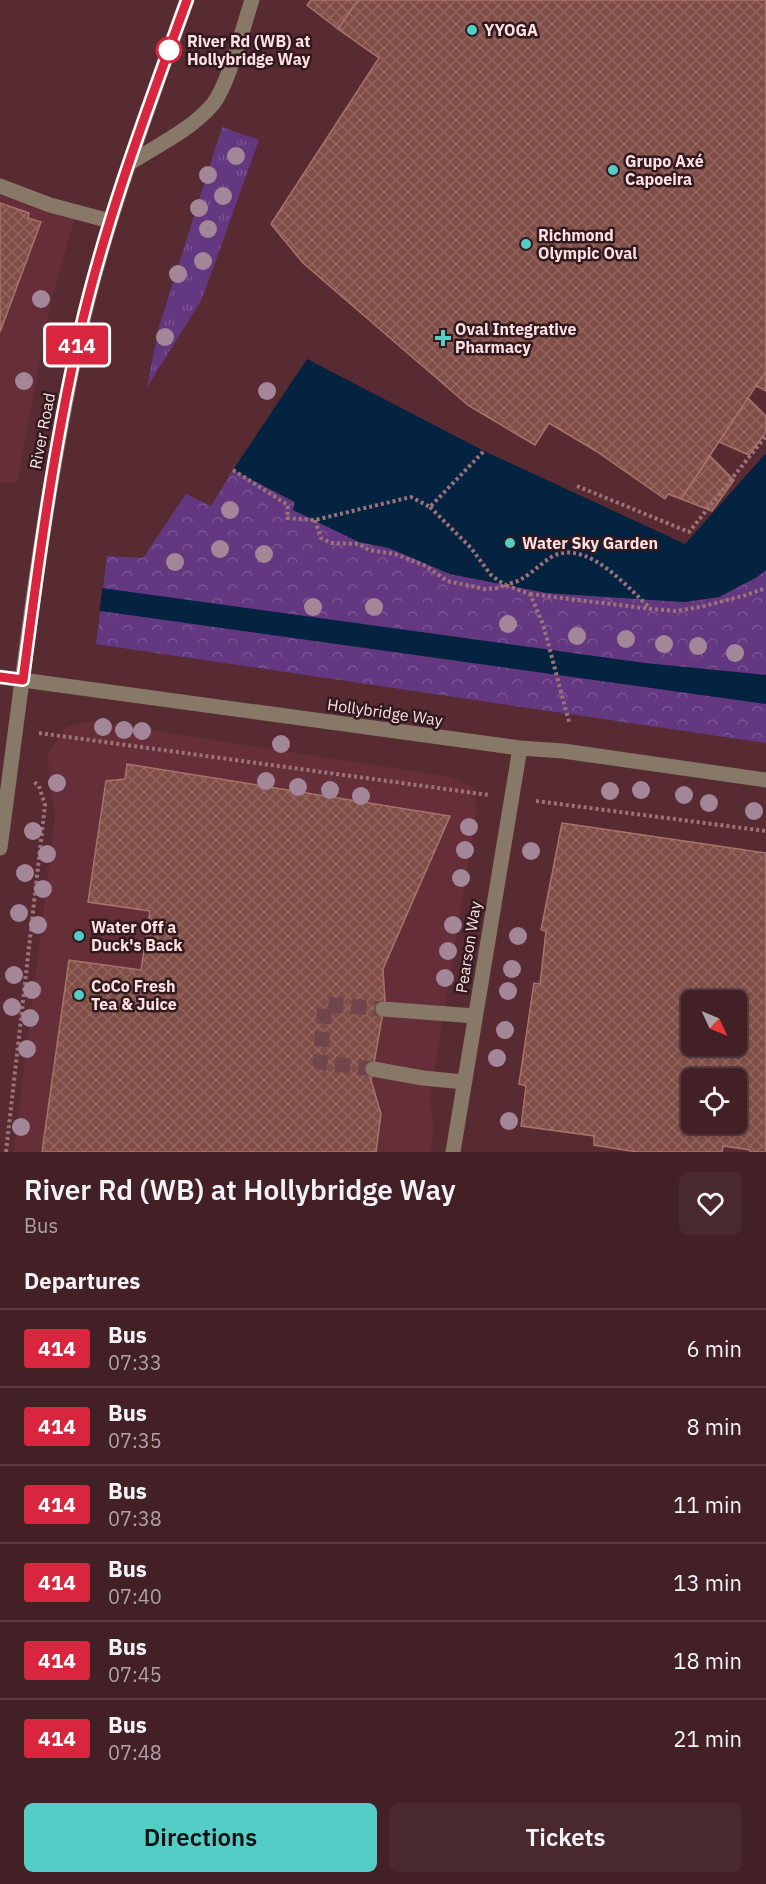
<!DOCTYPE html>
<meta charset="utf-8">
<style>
body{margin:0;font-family:"IBM Plex Sans",sans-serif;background:#49282e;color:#f1f3f6;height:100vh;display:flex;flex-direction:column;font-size:22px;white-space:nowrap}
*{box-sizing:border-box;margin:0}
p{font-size:20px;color:#aea3a7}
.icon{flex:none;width:33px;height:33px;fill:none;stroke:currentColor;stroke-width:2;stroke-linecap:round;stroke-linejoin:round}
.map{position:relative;height:1152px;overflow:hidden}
.panel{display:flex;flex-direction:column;background:#422026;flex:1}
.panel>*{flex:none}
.badge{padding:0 12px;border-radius:4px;font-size:21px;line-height:39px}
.needle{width:39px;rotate:134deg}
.buttons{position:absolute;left:681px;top:990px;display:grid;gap:12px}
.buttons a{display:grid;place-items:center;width:66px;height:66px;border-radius:9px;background:#422026;box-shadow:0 2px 4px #0004,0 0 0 2px #5a3e43;font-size:30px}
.map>.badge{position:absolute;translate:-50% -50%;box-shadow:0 0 0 3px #fff}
h2{padding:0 24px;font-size:22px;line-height:54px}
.round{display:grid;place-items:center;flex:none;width:63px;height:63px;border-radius:9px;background:#49282e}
.summary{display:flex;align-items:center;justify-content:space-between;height:102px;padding:0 24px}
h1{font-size:28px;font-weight:600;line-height:45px}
.action{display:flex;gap:12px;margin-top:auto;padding:12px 24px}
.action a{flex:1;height:69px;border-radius:9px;background:#54cdc7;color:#111;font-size:24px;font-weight:600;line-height:69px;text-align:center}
.action a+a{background:#49282e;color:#f1f3f6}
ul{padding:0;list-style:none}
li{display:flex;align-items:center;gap:18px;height:78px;padding:0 24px;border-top:2px solid #5a3e43}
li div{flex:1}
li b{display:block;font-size:22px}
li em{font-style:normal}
li .badge{min-width:66px;font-weight:700;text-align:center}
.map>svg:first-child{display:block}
.built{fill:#652e38}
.grass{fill:url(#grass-tufts)}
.forest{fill:url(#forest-crowns)}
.water{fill:#032341}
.pier{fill:#582a32}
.building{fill:url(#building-cross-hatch);stroke:#a8736a;stroke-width:1.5;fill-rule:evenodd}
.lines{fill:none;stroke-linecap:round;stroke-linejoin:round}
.minor-tunnel{stroke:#71454c;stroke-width:15;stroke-dasharray:15 8;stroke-linecap:butt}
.path{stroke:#9b7379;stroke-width:4;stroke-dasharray:3 3;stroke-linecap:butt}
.minor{stroke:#877867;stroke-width:15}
.tree{fill:#a38698}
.line-casing{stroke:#fff;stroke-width:14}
.line{stroke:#d7263d;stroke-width:9}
.poi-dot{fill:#54cdc7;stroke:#301a1e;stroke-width:2}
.stop-dot{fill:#fff;stroke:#d7263d;stroke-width:3}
.labels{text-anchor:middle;stroke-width:5;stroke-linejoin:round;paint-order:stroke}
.poi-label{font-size:16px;font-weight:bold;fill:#fedfe2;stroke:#301a1e;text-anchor:start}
.stop-label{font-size:16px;font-weight:bold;fill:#fedfe2;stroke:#301a1e;text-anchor:start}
.street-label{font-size:16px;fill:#fedfe2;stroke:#301a1e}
</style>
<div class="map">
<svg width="766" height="1152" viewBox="0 0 766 1152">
<defs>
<pattern id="grass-tufts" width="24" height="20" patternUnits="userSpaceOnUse" patternTransform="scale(1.5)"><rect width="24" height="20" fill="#643881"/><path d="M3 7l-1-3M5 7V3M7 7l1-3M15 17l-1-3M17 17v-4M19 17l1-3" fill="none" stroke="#7b5493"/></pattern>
<pattern id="forest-crowns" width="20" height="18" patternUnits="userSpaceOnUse" patternTransform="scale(1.5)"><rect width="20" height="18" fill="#643881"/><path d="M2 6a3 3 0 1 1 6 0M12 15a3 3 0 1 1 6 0" fill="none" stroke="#7b5493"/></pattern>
<pattern id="building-cross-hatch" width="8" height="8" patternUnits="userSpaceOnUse" patternTransform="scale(1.5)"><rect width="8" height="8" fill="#804e46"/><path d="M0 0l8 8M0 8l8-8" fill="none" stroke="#936760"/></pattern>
</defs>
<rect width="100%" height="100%" fill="#582a32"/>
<path class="built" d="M0 185 77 212 52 297 17 483H0Z
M92 721 451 777 472 787 477 810 430 1098 434 1131 430 1152H14L55 816 50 785 48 754 66 727Z"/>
<path class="grass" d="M222 127 259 140 202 299 147 387 159 327Z"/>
<path class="forest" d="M233 470 296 503 293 510 359 542 389 548 450 574 547 593 684 602 719 597 757 577 766 570V743L96 644 107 556 143 558 186 494 211 506Z"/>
<path class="water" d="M307 359 484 451 685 544 766 453V570L757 577 719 597 684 602 547 593 450 574 389 548 359 542 293 510 295 502 233 470Z
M0 574 645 663 766 675V704L0 597Z"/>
<path class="pier" d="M0 571 103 585 99 614 0 600Z"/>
<path class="building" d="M311 0H358L338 29 307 5Z
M358 0H766V371L681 499 668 494 665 499 596 451 549 423 535 445 469 406 303 263 271 224 379 58 338 29Z
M0 203 29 213 28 218 41 222 0 332Z
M766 371V391L756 386Z
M748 398 766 416V432L749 455 719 442Z
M710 456 734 480 712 511 681 499Z
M127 764 450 816 383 969 385 1001 371 1080 381 1114 376 1152H42L69 960 141 970 150 911 88 902 106 781 125 779Z
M562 823 766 853V1152H750V1150L723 1146 722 1152H637L594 1145V1136L521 1126 526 1086 519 1084 534 983 540 984 546 931 541 930ZM692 1000H736V1046H692ZM692 1078H736V1124H692Z"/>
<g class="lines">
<path class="minor-tunnel" d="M373 1069 320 1062 325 1004 383 1009"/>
<path class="path" d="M233 470 288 505 287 518 315 520 411 497 430 507 484 451
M577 486 689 532 766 436
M430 507 471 548 491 575 505 585C511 583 518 582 523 578 534 572 546 558 558 554 592 544 628 588 651 609
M315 520 321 538 331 543 359 544 369 550 395 554 426 566 447 581 485 589 498 588 505 585 530 594 543 624 569 722
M530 594 651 609 675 611 700 607 743 596 766 588
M39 733 489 795
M536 801 766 831
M6 1152 45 805 39 786 33 781"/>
<path class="minor" d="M130 163C158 145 191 130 213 104 229 83 243 27 252 0
M0 186 50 205 110 221
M0 677 520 748 563 751 766 780
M0 848C23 677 42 505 79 337 105 222 147 111 187 0
M383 1009 475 1016
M373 1069 423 1078 464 1082
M453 1152 520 748"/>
</g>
<g class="tree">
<circle cx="236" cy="156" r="9"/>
<circle cx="208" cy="175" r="9"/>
<circle cx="223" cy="196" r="9"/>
<circle cx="199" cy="208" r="9"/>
<circle cx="208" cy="229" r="9"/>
<circle cx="203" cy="261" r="9"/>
<circle cx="178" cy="274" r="9"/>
<circle cx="41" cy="299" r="9"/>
<circle cx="165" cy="337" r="9"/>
<circle cx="24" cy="381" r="9"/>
<circle cx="267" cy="391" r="9"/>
<circle cx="230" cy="510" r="9"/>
<circle cx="220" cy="549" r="9"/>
<circle cx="264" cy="554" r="9"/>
<circle cx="175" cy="562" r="9"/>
<circle cx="313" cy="607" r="9"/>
<circle cx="374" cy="607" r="9"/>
<circle cx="508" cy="624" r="9"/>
<circle cx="577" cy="636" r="9"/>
<circle cx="626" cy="639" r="9"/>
<circle cx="664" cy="644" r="9"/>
<circle cx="698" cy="646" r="9"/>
<circle cx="735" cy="653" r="9"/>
<circle cx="103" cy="727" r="9"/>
<circle cx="124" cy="730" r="9"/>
<circle cx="142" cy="731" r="9"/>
<circle cx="281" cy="744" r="9"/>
<circle cx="266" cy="781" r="9"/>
<circle cx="57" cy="783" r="9"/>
<circle cx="298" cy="787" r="9"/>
<circle cx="330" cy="790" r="9"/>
<circle cx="641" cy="790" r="9"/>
<circle cx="610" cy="791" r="9"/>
<circle cx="684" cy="795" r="9"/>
<circle cx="361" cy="796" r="9"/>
<circle cx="709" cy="803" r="9"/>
<circle cx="754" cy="811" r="9"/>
<circle cx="469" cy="827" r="9"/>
<circle cx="33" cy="831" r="9"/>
<circle cx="465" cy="850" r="9"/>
<circle cx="531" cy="851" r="9"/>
<circle cx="47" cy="854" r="9"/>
<circle cx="25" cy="873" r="9"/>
<circle cx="461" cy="878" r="9"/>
<circle cx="43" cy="889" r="9"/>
<circle cx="19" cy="913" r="9"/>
<circle cx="38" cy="925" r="9"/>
<circle cx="453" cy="925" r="9"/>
<circle cx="518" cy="936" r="9"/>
<circle cx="448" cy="951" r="9"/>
<circle cx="512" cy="969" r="9"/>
<circle cx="14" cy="975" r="9"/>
<circle cx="445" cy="978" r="9"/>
<circle cx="32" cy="990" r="9"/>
<circle cx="508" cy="991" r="9"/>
<circle cx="12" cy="1007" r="9"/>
<circle cx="30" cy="1018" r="9"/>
<circle cx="505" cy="1030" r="9"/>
<circle cx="27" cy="1049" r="9"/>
<circle cx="497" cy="1058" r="9"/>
<circle cx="509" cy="1121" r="9"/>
<circle cx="21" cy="1127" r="9"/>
</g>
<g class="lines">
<defs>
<path id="line" d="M0 677 23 680C38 565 53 450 79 336 105 221 147 110 187 0"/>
</defs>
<use href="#line" class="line-casing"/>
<use href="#line" class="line"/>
</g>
<g class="poi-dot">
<circle cx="472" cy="30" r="6"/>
<circle cx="613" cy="170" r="6"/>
<circle cx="526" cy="244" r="6"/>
<path d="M440 329h6v6h6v6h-6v6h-6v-6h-6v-6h6z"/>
<circle cx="510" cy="543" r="6"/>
<circle cx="79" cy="936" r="6"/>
<circle cx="79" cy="995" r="6"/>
</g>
<circle class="stop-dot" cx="169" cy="50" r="12"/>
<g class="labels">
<g class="poi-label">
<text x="484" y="36">YYOGA</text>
<text x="625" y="167">Grupo Axé<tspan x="625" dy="18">Capoeira</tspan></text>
<text x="538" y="241">Richmond<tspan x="538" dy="18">Olympic Oval</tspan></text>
<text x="455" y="335">Oval Integrative<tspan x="455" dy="18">Pharmacy</tspan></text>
<text x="522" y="549">Water Sky Garden</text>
<text x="91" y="933">Water Off a<tspan x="91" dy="18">Duck's Back</tspan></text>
<text x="91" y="992">CoCo Fresh<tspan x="91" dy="18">Tea &amp; Juice</tspan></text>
</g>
<g class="stop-label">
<text x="187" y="47">River Rd (WB) at<tspan x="187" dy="18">Hollybridge Way</tspan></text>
</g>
<g class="street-label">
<text transform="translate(42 431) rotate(-79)" y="6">River Road</text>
<text transform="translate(385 712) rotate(8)" y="6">Hollybridge Way</text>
<text transform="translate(468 947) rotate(-81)" y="6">Pearson Way</text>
</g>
</g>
</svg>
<div class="buttons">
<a><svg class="needle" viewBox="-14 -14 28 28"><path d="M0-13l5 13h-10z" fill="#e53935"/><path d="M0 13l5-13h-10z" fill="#aea3a7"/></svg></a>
<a><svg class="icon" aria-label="locate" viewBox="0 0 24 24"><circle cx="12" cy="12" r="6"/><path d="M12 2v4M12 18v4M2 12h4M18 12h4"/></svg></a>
</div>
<b class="badge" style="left:77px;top:345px;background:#d7263d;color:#fff">414</b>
</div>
<section class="panel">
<div class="summary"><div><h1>River Rd (WB) at Hollybridge Way</h1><p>Bus</p></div><a class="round"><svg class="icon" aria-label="heart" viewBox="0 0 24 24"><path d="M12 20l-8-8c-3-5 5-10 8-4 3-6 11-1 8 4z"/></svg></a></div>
<h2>Departures</h2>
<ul>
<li><span class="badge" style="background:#d7263d;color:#fff">414</span><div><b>Bus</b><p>07:33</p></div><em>6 min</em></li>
<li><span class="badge" style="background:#d7263d;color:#fff">414</span><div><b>Bus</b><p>07:35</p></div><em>8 min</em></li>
<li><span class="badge" style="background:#d7263d;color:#fff">414</span><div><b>Bus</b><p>07:38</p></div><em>11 min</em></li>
<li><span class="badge" style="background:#d7263d;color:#fff">414</span><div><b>Bus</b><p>07:40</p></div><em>13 min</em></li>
<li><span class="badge" style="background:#d7263d;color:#fff">414</span><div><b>Bus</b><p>07:45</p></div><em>18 min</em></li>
<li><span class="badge" style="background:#d7263d;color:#fff">414</span><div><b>Bus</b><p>07:48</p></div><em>21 min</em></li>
</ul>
<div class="action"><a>Directions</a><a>Tickets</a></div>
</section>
